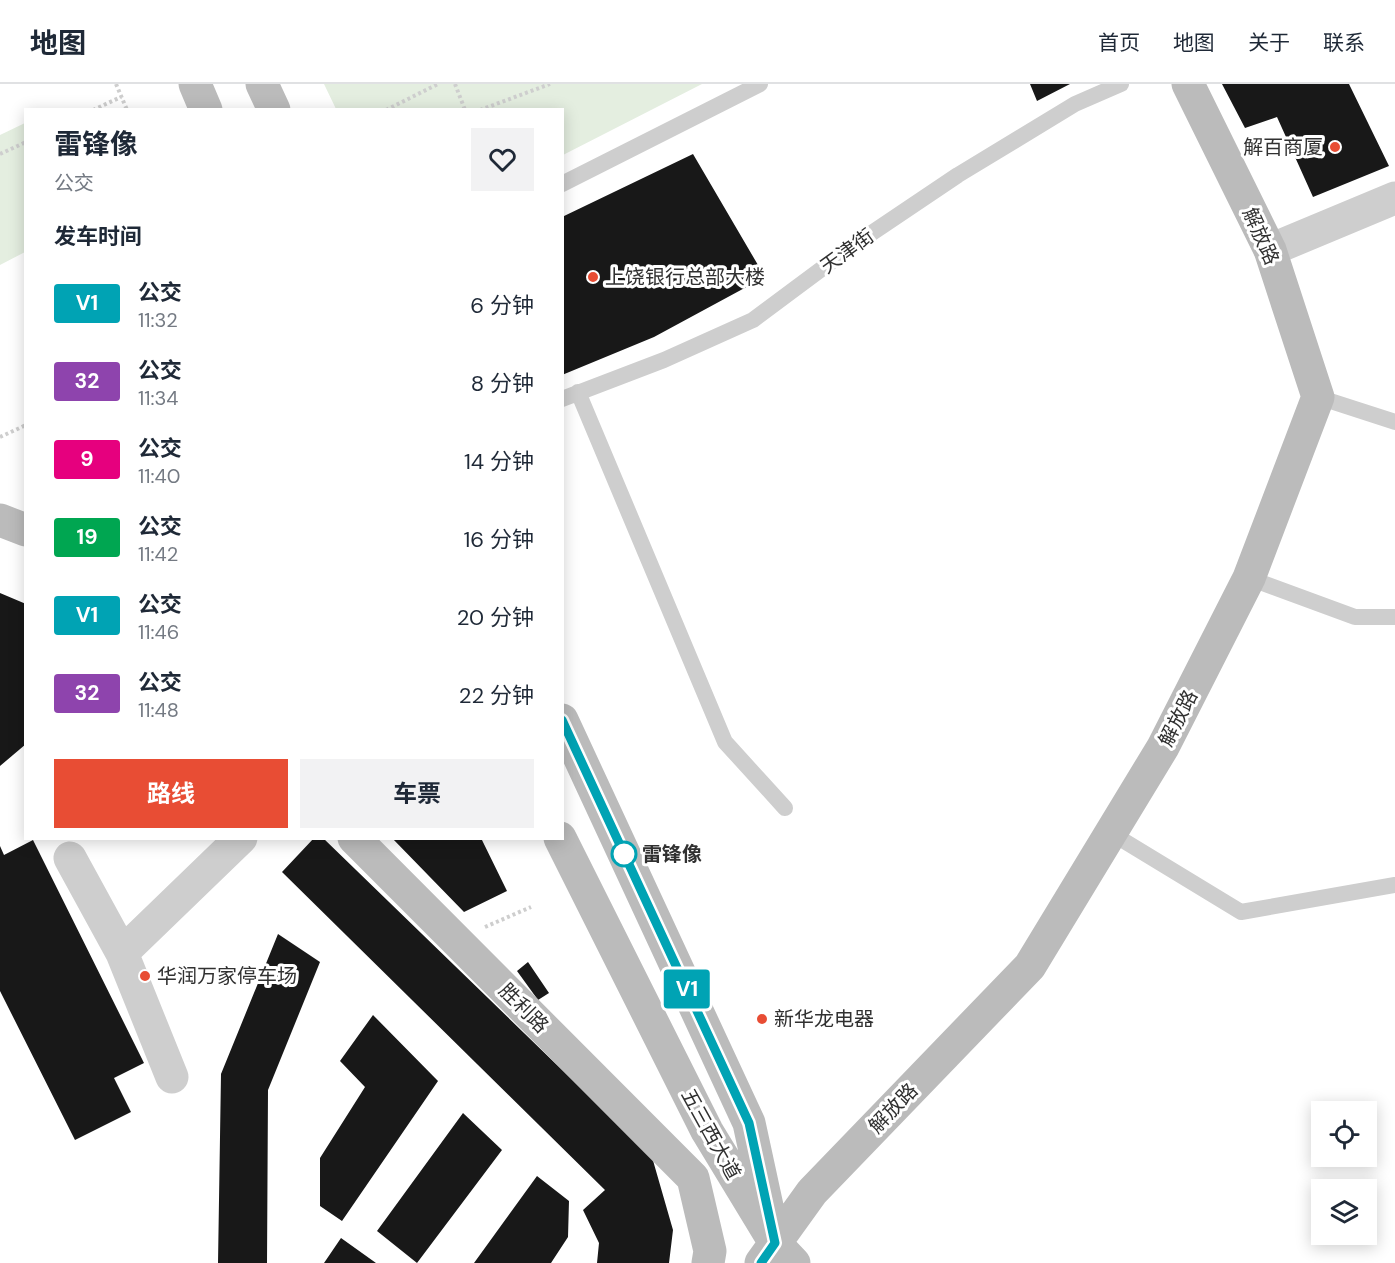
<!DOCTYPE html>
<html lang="zh">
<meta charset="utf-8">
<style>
body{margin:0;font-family:"DM Sans","Noto Sans SC",sans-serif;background:#f2f2f3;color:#1f2937;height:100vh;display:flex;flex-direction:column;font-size:22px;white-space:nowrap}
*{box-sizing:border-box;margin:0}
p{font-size:20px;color:#747a83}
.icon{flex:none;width:33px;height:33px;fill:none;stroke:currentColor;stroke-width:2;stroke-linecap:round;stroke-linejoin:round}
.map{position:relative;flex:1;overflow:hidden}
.side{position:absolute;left:24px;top:24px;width:540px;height:732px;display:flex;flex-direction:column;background:#fff;border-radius:0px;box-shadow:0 3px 15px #0003}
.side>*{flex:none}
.badge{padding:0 12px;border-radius:4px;font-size:21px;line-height:39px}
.controls{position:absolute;left:1311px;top:1017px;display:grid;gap:12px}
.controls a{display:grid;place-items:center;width:66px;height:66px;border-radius:0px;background:#fff;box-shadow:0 3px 15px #0003;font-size:30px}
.map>.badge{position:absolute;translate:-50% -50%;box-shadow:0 0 0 3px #fff}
h2{padding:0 30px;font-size:22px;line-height:54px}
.round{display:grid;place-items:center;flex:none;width:63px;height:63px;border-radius:0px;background:#f2f2f3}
.overview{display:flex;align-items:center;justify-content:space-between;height:102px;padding:0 30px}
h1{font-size:28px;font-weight:700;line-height:45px}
.cta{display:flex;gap:12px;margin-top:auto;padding:12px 30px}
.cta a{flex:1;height:69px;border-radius:0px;background:#e84d34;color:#fff;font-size:24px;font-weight:700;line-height:69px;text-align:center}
.cta a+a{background:#f2f2f3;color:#1f2937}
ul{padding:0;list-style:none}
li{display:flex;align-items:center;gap:18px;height:78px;padding:0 30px}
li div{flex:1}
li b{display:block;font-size:22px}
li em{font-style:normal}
li .badge{min-width:66px;font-weight:700;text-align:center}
header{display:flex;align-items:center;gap:36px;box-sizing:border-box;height:84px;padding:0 30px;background:#fff;border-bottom:2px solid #e0e1e3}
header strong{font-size:28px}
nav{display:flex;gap:33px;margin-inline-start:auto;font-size:21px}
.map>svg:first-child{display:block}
.green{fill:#e4eee0}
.building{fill:#181818}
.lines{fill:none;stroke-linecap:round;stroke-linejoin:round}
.path{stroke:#cecece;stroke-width:4;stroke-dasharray:3 3;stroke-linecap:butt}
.lane{stroke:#cecece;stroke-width:16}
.street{stroke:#cecece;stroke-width:33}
.secondary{stroke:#bbb;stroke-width:33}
.line-casing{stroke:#fff;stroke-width:14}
.line{stroke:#00a3b4;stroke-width:9}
.poi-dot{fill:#e84d34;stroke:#fff;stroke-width:2}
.stop-dot{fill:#fff;stroke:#00a3b4;stroke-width:3}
.labels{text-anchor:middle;stroke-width:6;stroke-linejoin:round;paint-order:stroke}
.poi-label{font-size:20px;fill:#313131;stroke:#fff;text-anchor:start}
.street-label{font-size:20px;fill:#313131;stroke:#fff}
.stop-label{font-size:20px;font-weight:bold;fill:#313131;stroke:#fff;text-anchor:start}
</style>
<header>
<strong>地图</strong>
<nav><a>首页</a><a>地图</a><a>关于</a><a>联系</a></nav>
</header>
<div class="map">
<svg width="1395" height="1179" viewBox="0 0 1395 1179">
<rect width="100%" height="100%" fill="#fff"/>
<path class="green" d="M324 0H702L563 71 562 26 336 25Z
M25 39V168L0 181V51Z"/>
<path class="building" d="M1030 0H1070L1037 17Z
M1222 0H1349L1389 82 1313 113 1277 33 1245 44Z
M693 70 765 193 654 253 562 291V133Z
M0 509 26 520V660L0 682Z
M314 754H323L652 1073 673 1146 669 1179H597L599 1159 583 1126 605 1106 282 788Z
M392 754H481L507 807 464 828Z
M33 756 144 979 114 994 131 1028 75 1056 0 907V762L4 771Z
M278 850 320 878 268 1006 267 1179H218L221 990Z
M528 878 549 909 538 916 517 887Z
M373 931 438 997 342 1137 320 1122V1074L365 1003 340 977Z
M463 1029 502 1066 417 1179 377 1147Z
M537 1092 569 1117 568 1153 551 1179H474Z
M341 1154 376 1179H324Z"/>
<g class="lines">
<path class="path" d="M116 0 127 26
M455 0 465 26
M93 26 121 13
M386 26 438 0
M480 26 550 0
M0 70 26 58
M0 353 26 341
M485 843 531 823"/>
<path class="lane" d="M562 100 760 0
M578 308 725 658 785 724
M1318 313 1395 338
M562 315 664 276 753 236 851 163 958 91 1075 20 1121 0
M1249 494 1355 533H1395
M1111 749 1241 828 1395 801"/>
<path class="street" d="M1270 166 1395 114
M70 774 122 869 172 993
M122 869 241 754"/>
<path class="secondary" d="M195 0 206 26
M262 0 274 26
M0 436 26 446
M562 636 749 1039 775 1159
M354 754 693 1094 710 1167 708 1179
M560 754 707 1047 775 1159 794 1179
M761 1179 812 1108 1030 882 1163 663 1249 494 1318 313 1270 166 1188 0"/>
</g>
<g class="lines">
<defs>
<path id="line" d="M562 636 749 1039 775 1159 761 1179"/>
</defs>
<use href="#line" class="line-casing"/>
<use href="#line" class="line"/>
</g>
<g class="poi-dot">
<circle cx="1335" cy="63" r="6"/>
<circle cx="593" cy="193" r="6"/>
<circle cx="145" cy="892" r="6"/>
<circle cx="762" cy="935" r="6"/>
</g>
<circle class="stop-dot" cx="624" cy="770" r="12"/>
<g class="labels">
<g class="poi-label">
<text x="1323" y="70" text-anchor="end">解百商厦</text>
<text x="605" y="200">上饶银行总部大楼</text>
<text x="157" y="899">华润万家停车场</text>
<text x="774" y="942">新华龙电器</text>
</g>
<g class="street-label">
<text transform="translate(1261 152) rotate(66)" y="7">解放路</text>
<text transform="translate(847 167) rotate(-36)" y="7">天津街</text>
<text transform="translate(1178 634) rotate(-63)" y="7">解放路</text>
<text transform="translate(524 924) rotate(45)" y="7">胜利路</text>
<text transform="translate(893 1024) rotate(-46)" y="7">解放路</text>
<text transform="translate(711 1050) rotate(61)" y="7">五三西大道</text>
</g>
<g class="stop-label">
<text x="642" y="777">雷锋像</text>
</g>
</g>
</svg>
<div class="controls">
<a><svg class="icon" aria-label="locate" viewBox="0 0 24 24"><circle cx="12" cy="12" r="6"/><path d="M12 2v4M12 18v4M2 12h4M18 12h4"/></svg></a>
<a><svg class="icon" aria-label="layers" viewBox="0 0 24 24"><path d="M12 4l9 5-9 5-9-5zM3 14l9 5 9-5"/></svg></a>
</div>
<b class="badge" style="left:687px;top:905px;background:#00a3b4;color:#fff">V1</b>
<section class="side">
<div class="overview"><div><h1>雷锋像</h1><p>公交</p></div><a class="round"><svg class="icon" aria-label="heart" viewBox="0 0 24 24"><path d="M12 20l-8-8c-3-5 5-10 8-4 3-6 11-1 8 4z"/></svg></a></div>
<h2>发车时间</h2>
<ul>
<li><span class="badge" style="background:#00a3b4;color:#fff">V1</span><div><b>公交</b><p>11:32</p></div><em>6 分钟</em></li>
<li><span class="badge" style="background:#8e44ad;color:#fff">32</span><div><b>公交</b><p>11:34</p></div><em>8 分钟</em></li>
<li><span class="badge" style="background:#e6007e;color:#fff">9</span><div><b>公交</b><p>11:40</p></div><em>14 分钟</em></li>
<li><span class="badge" style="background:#00a651;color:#fff">19</span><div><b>公交</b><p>11:42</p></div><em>16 分钟</em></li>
<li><span class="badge" style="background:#00a3b4;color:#fff">V1</span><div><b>公交</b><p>11:46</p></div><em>20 分钟</em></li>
<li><span class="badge" style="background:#8e44ad;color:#fff">32</span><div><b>公交</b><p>11:48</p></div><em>22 分钟</em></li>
</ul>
<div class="cta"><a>路线</a><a>车票</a></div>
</section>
</div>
